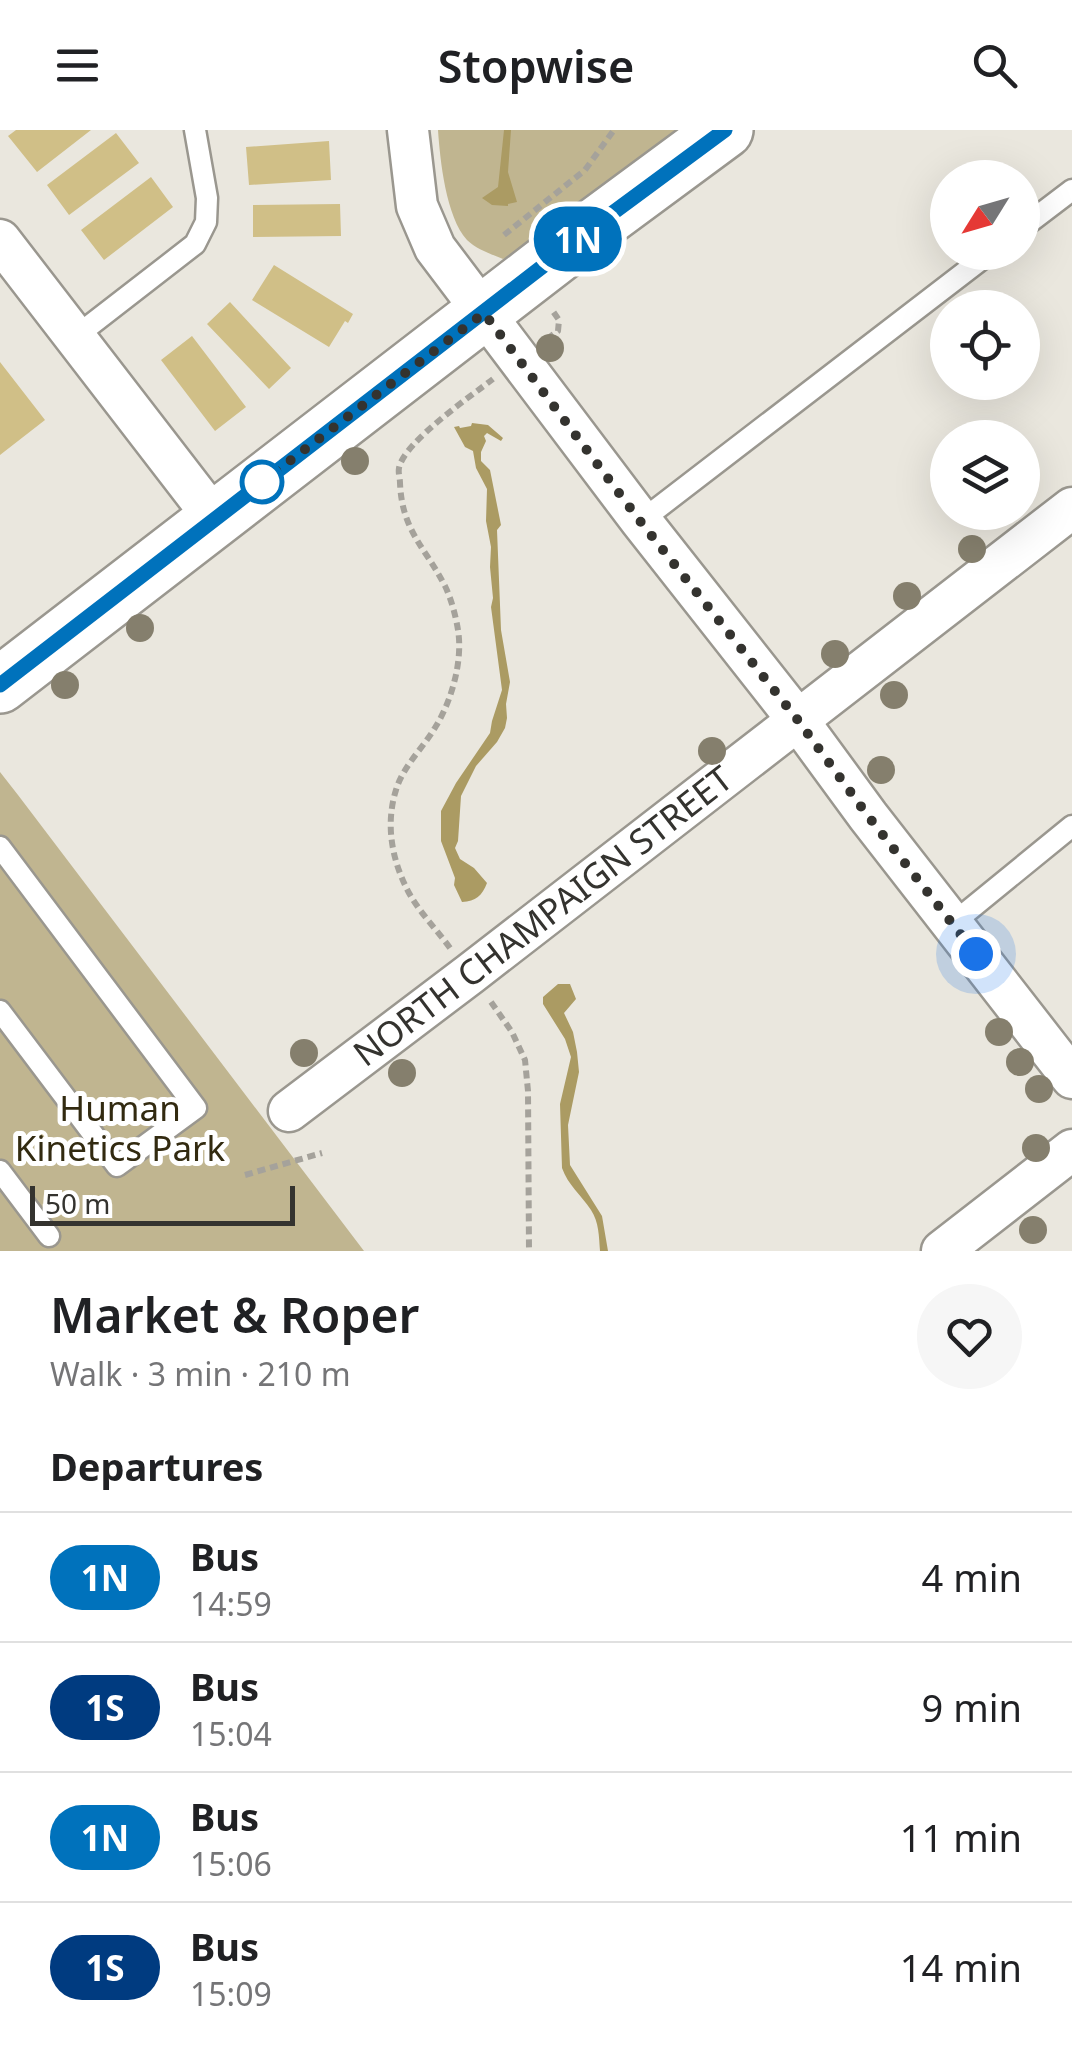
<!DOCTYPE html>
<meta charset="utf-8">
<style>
body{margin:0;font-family:"Noto Sans",sans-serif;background:#f6f6f6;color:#202124;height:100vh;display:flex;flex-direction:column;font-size:38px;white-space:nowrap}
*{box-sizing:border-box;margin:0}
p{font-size:32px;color:#757577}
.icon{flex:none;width:55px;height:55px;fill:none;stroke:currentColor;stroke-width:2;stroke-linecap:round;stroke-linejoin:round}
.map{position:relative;height:1121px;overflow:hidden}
.side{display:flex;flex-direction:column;background:#fff;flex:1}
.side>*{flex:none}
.badge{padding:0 20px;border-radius:32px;font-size:35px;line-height:65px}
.needle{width:65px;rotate:233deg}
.fabs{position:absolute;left:930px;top:30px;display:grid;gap:20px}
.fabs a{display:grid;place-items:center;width:110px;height:110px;border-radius:50%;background:#fff;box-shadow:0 10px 40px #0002;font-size:50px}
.scale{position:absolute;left:30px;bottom:25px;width:265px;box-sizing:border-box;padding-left:10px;border:5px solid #34332f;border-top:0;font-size:28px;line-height:35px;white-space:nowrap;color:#34332f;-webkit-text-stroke:8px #fff;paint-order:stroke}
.you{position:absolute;width:50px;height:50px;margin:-25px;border:8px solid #fff;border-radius:50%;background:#1a73e8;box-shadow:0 0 0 15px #1a73e833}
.map>.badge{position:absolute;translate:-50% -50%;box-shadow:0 0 0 5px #fff}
h2{padding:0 50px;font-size:38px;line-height:90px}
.round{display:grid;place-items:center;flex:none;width:105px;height:105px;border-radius:52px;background:#f6f6f6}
.overview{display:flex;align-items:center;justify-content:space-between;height:170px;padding:0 50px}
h1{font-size:48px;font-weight:600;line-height:75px}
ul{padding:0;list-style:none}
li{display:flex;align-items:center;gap:30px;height:130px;padding:0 50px;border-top:2px solid #e0e0e0}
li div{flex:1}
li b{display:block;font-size:38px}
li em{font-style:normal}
li .badge{min-width:110px;font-weight:700;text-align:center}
header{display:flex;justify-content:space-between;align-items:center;height:130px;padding:0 50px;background:#fff;font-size:45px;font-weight:600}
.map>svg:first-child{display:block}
.green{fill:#c0b590}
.water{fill:#ab9b63}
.building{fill:#d0bf87}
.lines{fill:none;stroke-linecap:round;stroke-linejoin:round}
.service-casing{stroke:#9a978f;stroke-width:25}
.minor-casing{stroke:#9a978f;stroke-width:45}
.secondary-casing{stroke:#9a978f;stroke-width:60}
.path{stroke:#a5a29b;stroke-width:6;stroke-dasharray:8 5;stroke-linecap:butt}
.service{stroke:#fff;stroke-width:20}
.minor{stroke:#fff;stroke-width:40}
.secondary{stroke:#fff;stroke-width:55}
.tree{fill:#857f6d}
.line-casing{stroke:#fff;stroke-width:22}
.line{stroke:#0072bc;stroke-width:15}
.walk{stroke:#34332f;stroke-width:10;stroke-dasharray:0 18}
.stop-dot{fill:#fff;stroke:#0072bc;stroke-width:5}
.labels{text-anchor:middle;stroke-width:10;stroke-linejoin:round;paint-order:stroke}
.street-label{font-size:35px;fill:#34332f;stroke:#fff}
.park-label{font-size:35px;fill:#322a10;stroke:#fff}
</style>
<header><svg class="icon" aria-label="menu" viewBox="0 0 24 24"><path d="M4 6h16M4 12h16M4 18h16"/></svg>Stopwise<svg class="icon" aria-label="search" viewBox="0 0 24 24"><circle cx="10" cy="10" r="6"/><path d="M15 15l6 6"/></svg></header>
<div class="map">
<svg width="1072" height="1121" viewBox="0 0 1072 1121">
<rect width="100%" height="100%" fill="#eae7de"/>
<path class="green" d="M438 0H684L531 116 503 129C491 124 476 119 467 110 446 87 440 30 438 0Z
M0 642 18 665 364 1121H0Z"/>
<path class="water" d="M504 0H511L508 42 517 72 508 74V76L492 75 482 68 498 57Z
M472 293 488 295 503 308 501 311 487 303 484 306 486 311 481 322V331L490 340 501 395 497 400 501 500 510 552 506 574 507 588 505 598 497 612 476 636 461 666 458 711 455 718 460 729 474 738 487 753C482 766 476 771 462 772L454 755 455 748 441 711V681L456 653 490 603 492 591 502 560 491 477 493 468 490 437 491 417 486 391 487 359 476 338 473 321 465 317 454 297 459 296 460 298 471 296Z
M558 854H570L576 869 564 883 573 902 577 922 579 942 568 995 570 1035 602 1086 608 1121H600C599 1107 599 1092 591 1080 581 1065 568 1055 562 1038L560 974 571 927 565 909 543 874V867Z"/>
<path class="building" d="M16 0H91L37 42 8 6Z
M116 3 139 33 69 85 47 55Z
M329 11 331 50 249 55 246 17Z
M151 47 173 77 104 130 81 100Z
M340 74 341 106 253 107V75Z
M274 135 353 184 348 193 345 191 329 217 252 170Z
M230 172 291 238 269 259 207 194Z
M192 206 246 277 215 301 161 230Z
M0 232 45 290 0 325Z"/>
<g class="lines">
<defs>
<path id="service" d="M1022 98 1072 60
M75 207 195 114 206 92 207 68 195 0
M641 391 991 122
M0 717 196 978 117 1036 0 881
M952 794 1072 696
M0 1041 49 1106"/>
<g id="minor">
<path d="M408 0 417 76 435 118 641 391 797 589 868 686 1072 948"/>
<path d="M0 110 215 389"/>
<path id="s1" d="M289 981 470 844 1072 378"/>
<path d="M942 1121 1072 1020"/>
</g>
<path id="secondary" d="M0 555 595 96 725 0"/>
</defs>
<use href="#service" class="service-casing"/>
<use href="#minor" class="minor-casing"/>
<use href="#secondary" class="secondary-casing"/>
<path class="path" d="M504 105 585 40 614 0
M547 209 558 201 559 190 552 180
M450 818C437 800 420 783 409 763 392 731 385 695 396 660 403 636 424 617 436 596 452 570 463 530 458 500 456 487 451 468 445 456 425 417 402 401 400 353 400 348 398 343 399 338 404 312 471 266 493 249
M491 872 512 902 525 930 528 961 529 1121
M245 1045 322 1023"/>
<use href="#service" class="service"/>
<use href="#minor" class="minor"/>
<use href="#secondary" class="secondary"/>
</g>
<g class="tree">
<circle cx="550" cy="218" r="14"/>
<circle cx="355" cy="331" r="14"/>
<circle cx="972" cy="419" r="14"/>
<circle cx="907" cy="466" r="14"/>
<circle cx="140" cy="498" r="14"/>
<circle cx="835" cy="524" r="14"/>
<circle cx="65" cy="555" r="14"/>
<circle cx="894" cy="565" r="14"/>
<circle cx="712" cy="621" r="14"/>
<circle cx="881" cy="640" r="14"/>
<circle cx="999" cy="902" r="14"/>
<circle cx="304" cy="923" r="14"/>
<circle cx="1020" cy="932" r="14"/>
<circle cx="402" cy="943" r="14"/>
<circle cx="1039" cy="959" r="14"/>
<circle cx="1036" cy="1018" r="14"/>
<circle cx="1033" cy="1100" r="14"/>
</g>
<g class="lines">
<defs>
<path id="line" d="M0 555 595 96 725 0"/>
</defs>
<use href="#line" class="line-casing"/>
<use href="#line" class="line"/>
<path class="walk" d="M262 352 484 183 640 391 797 589 868 686 976 824"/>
</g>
<circle class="stop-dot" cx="262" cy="352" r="20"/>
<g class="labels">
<g class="street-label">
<text dy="12" stroke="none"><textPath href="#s1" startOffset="320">NORTH CHAMPAIGN STREET</textPath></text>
</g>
<g class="park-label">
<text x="120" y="991">Human<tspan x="120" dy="40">Kinetics Park</tspan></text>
</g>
</g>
</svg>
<div class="fabs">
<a><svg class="needle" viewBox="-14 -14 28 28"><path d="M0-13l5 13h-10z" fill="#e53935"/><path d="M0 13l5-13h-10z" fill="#757577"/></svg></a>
<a><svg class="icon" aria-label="locate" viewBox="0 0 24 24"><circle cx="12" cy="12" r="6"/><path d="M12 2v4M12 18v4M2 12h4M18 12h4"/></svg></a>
<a><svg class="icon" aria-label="layers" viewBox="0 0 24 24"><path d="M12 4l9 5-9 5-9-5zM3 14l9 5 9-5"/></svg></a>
</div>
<div class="scale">50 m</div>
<div class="you" style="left:976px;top:824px"></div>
<b class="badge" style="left:578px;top:109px;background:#0072bc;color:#fff">1N</b>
</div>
<section class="side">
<div class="overview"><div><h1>Market &amp; Roper</h1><p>Walk · 3 min · 210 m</p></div><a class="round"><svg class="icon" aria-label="heart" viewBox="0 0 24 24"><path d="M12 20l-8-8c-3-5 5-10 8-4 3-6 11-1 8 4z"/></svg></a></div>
<h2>Departures</h2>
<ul>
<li><span class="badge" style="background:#0072bc;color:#fff">1N</span><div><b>Bus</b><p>14:59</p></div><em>4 min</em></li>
<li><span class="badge" style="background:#003b80;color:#fff">1S</span><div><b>Bus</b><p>15:04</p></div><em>9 min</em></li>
<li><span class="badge" style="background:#0072bc;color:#fff">1N</span><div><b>Bus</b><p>15:06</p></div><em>11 min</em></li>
<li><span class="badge" style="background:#003b80;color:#fff">1S</span><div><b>Bus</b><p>15:09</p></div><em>14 min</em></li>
</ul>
</section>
